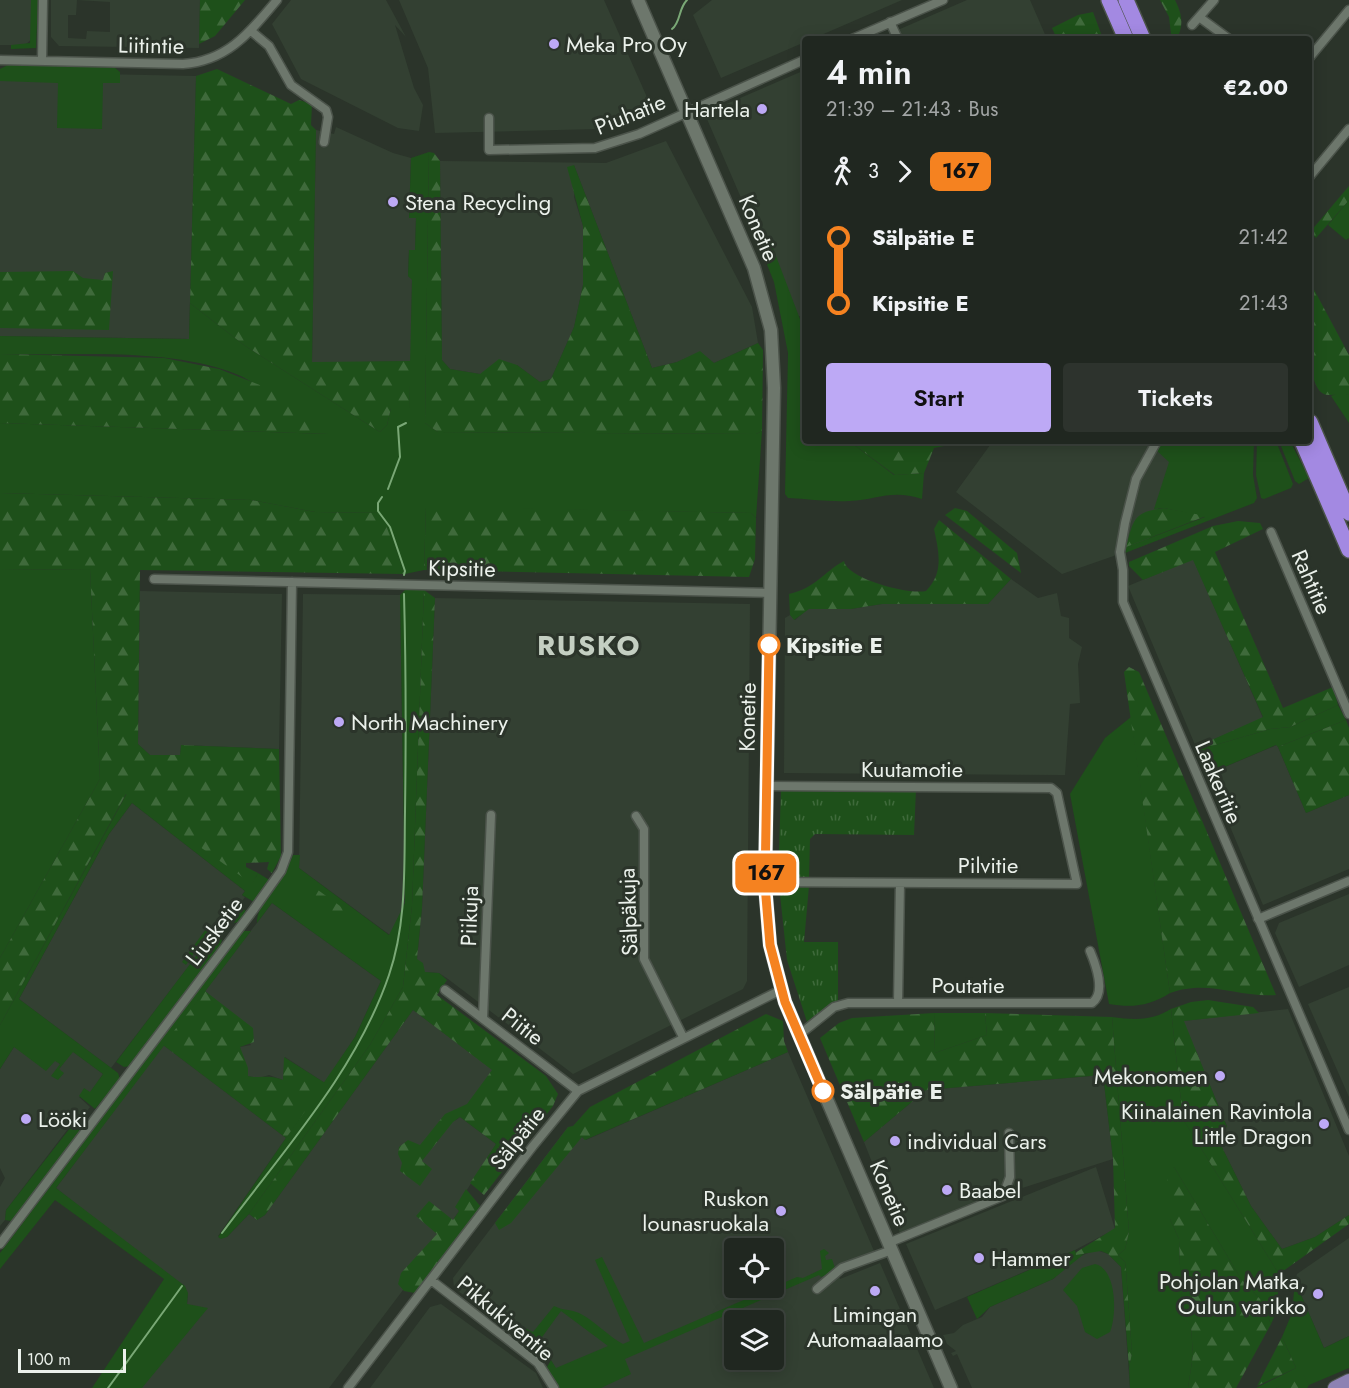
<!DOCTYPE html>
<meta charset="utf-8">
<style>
body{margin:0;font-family:Jost,sans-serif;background:#2d332d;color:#f1f3f6;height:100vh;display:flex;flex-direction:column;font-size:22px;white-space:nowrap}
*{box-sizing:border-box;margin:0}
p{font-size:20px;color:#a2a5a5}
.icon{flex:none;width:33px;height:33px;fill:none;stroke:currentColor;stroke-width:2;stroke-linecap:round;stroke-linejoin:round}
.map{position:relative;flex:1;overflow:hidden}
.panel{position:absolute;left:802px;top:36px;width:510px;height:408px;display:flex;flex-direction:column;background:#202720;border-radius:6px;box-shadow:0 3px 15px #0003,0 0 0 2px #3d443e}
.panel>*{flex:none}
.badge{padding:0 12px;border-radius:9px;font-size:21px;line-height:39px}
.controls{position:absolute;left:724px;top:1238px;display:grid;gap:12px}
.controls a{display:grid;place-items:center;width:60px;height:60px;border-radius:6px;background:#202720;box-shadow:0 3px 15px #0003,0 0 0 2px #3d443e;font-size:30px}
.scale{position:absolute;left:18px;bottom:15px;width:108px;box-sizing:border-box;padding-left:6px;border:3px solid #ebf1eb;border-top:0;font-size:16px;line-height:21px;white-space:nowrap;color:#ebf1eb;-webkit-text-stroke:4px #2b342a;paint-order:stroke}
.map>.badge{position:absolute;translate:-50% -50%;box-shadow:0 0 0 3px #fff}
.legs{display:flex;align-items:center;gap:9px;height:66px;padding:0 24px;font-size:20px}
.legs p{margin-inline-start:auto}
.summary{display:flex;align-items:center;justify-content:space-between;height:102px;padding:0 24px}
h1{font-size:33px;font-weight:600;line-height:45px}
.primary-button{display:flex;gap:12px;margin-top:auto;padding:12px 24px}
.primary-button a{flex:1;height:69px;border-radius:6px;background:#bda9f5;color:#111;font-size:24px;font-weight:600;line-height:69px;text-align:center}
.primary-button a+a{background:#2d332d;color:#f1f3f6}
ul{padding:0 24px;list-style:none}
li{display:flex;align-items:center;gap:21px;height:66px;font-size:22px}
li i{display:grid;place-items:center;width:9px;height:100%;margin:0 8px;background:currentColor}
li i::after{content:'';width:15px;height:15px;margin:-8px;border:4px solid;border-radius:50%;background:#202720}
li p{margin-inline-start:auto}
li:first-child i{background:linear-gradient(#0000 50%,currentColor 0)}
li:last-child i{background:linear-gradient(currentColor 50%,#0000 0)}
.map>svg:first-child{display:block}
.built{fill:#334032;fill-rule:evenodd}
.grass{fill:#1e501a}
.forest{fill:url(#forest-firs)}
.park{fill:url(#park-tufts)}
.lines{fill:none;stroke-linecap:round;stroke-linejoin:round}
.stream{stroke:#7aa876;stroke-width:2}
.street-casing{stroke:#4b534a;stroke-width:11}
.secondary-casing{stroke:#4b534a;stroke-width:15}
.primary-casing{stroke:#4b534a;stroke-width:16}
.highway-casing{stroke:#4b534a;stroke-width:18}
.street{stroke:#6d776c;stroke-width:8}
.secondary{stroke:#6d776c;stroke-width:12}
.primary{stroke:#8d82b3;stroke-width:14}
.highway{stroke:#a389e2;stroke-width:15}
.line-1-casing{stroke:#fff;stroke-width:14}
.line-1{stroke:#f58220;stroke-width:9}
.poi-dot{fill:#bda9f5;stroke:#2b342a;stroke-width:2}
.stop-1-dot{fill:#fff;stroke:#f58220;stroke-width:3}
.labels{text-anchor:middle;stroke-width:6;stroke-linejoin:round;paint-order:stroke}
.poi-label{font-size:22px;fill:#ebf1eb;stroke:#2b342a;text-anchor:start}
.street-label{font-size:22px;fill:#ebf1eb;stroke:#2b342a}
.stop-label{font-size:22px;font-weight:bold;fill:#ebf1eb;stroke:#2b342a;text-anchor:start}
.district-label{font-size:28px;font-weight:bold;letter-spacing:1.5px;fill:#c4cfc2;stroke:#2b342a}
</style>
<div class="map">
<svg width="1349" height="1388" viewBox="0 0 1349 1388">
<defs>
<pattern id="forest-firs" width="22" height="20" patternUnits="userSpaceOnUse" patternTransform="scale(1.5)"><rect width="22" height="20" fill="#1e501a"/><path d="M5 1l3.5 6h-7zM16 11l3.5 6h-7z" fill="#3f6a3b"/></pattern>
<pattern id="park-tufts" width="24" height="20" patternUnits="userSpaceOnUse" patternTransform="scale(1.5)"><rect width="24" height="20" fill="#1e501a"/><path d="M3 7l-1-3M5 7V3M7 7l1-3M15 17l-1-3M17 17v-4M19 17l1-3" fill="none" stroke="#3f6a3b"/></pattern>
</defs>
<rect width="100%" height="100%" fill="#2b342a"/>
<path class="built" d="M0 0H34V37L25 45H0Z
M51 0H200L199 48 59 46 51 37ZM77 0 110 2V32L87 31 86 39 68 38V15H76Z
M291 0H386L406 37 395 25 414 88 423 105 419 131 398 128 301 79 272 24Z
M399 0H604L650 104 597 129 435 133 428 68Z
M712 0H902L812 39H806L805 42 721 78 693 15Z
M967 0H1030L1047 39H877Z
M805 70V314L788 321 777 281 707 119 710 111Z
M0 72 196 76 189 339 0 336Z
M336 127 393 153 411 158 409 217 416 218 415 250H409L408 276 412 279 411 361 312 363 316 130 334 134Z
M666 141 752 307 758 343 714 363 700 352 677 362 652 368 574 165V197L583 226V285L574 327 551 379 540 382 517 365 480 374 450 369 442 360 440 161 606 163Z
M993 441H1166L1172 459 1148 544 1062 574 956 492Z
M1193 559 1263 718 1196 747 1128 586Z
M1011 579 1038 598 1057 593 1061 616 1069 618V638L1082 647 1078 664 1080 703 1070 704 1065 775 784 773 785 618 790 615 795 620 808 609H851L882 604H988Z
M140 591 282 594 279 749 181 745 180 755H150L138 744Z
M303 594 400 595 405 903 390 935 299 868Z
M435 598 750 604 747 981 743 989 573 1074 448 979 439 973 424 972 417 959 422 908Z
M1277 745 1306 813 1349 795V869L1263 905 1208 774Z
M132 803 245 891 242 895 245 897 237 908 234 907 111 1068 19 999 109 834Z
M1349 894V965L1299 987 1275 933 1279 923Z
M272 903 381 981 355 1037 325 1083 285 1057 283 1080 269 1075 259 1078 247 1076 240 1047 251 1045 205 991Z
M1349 987V1097L1308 1004Z
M1288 1009 1349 1156V1215L1315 1237 1282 1249 1251 1206 1215 1133 1227 1126 1183 1021Z
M413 1010 493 1070 455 1121 460 1117 496 1144 456 1207 459 1211 400 1294 329 1388H134L187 1304 188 1293 56 1188 163 1045 286 1138 218 1236 227 1237 249 1214 257 1220 265 1215Z
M14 1047 55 1060 60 1064 59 1069 72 1051 103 1074 90 1093 79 1097 90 1107 84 1115 77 1117 6 1210 5 1220 0 1226V1187L5 1178 0 1168V1069Z
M788 1052 874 1251 835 1268 840 1279 880 1263 934 1388H564L551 1360 454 1288 453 1278 568 1127 586 1140ZM735 1248H774V1287H735ZM735 1320H774V1359H735Z
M1103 1075 1113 1159 975 1203 900 1233 864 1142 926 1090Z
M1096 1167 1115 1229 1075 1250 935 1310 906 1244Z
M1349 1238V1336L1324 1348 1295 1281 1297 1274Z
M1096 1250 1108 1254 1121 1267 1130 1388H972L957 1354 953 1356 951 1353 956 1351 947 1344 943 1335 954 1333 963 1325 982 1317 990 1307 1053 1279 1078 1257Z
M441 1304 536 1373 543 1388H370L430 1307Z"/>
<path class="grass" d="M31 0H38L36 48 11 49V45L30 43Z
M8 65 114 67 120 72V83H103L102 129 57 128 58 83 0 81V69Z
M429 152 425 423 438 432 756 434 762 431 756 518 751 513 426 507 424 570 405 574 380 513 315 512 251 500 0 493V423L328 434C303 417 262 385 236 374 167 347 74 356 0 354V336L189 339 190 303 244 345 380 432 387 425 391 408H409L412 280 408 276 409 250H415L416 218H409L411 158Z
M1349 200V238L1346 240 1328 225Z
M764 240 771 243 800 319 805 317 806 441H849L894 475 924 473 922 499C891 489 878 500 849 501 829 502 808 499 788 498L785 494 788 353 774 282 758 242Z
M1341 392 1349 395V423L1331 396Z
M1160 441H1254L1253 475 1257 498 1254 503 1125 553 1126 547 1205 517 1164 508 1154 509 1169 462 1155 449Z
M1257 441H1276L1293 484 1291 488 1264 499 1261 498 1256 475Z
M1279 441H1290L1309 478 1299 484 1295 481Z
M90 569 100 779 0 958V570Z
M406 589 424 590 412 906 403 987 370 1045 249 1214 227 1237 221 1239 218 1237 355 1037 381 981 272 903 257 923C256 904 286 876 293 855H300L299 868 389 935 405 903 400 595Z
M1338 705 1346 720 1278 747 1276 745 1208 774 1196 747 1198 750 1270 729 1290 727Z
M1131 717 1170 993C1150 1006 1132 1008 1109 1004L1070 794 1105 738Z
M127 793 252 883 258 873 271 881 254 902 242 895 245 891 132 803 109 834 19 999 118 1073 120 1079 95 1109 79 1096 84 1088 90 1092 103 1074 73 1052 59 1069 64 1073 58 1080 51 1076 60 1064 55 1061 46 1071 14 1047 0 1069V1025Z
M239 905 247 912 238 922 230 924 224 920 234 907 237 908Z
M211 928 186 965 182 962 206 929Z
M215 931 222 940 219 948 130 1066 124 1067 116 1062Z
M243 931H251L56 1188 185 1286 188 1293 187 1304 208 1308 142 1388H92L164 1279 55 1200 0 1269V1253Z
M1171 1009 1183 1119 1279 1274 1277 1311 1271 1324 1260 1299 1241 1279 1174 1167 1170 1219 1179 1239 1182 1318 1191 1325 1193 1355 1188 1388H1130L1129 1368 1132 1353 1126 1271 1125 1262 1118 1255 1125 1249 1129 1232 1112 1017C1135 1020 1151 1021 1171 1009Z
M934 1013H985L987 1035 935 1053Z
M81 1114 88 1122 12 1221 5 1220 6 1210Z
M824 1249 829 1253 825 1256 826 1260 832 1259 836 1271 821 1277 819 1275 625 1359 631 1374 601 1388H558L547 1367 551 1360 556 1368 608 1346 561 1311 537 1344 546 1350 544 1358 540 1359 514 1339 523 1327 533 1332 554 1306C565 1311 568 1309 576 1312 588 1315 609 1337 623 1344L630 1341 595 1260 602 1257 644 1343 797 1277 803 1278 822 1269 820 1251Z
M1075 1250 1076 1255 1084 1254 1053 1279 990 1307 977 1319 967 1297Z
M1095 1264C1117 1269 1117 1315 1110 1332L1097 1339 1085 1332 1077 1306 1063 1290 1082 1268Z
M1295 1281 1324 1348 1349 1336V1368L1309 1385 1303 1375 1276 1388H1256L1296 1368 1282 1337 1292 1313Z"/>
<path class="forest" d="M200 0H245L215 36 199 44Z
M1160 0H1175C1182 14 1184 24 1177 39L1171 34 1169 17Z
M1093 12 1103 39H1057L1052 28 1078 15Z
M217 69 291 104 299 100 312 104 311 125 316 130 312 362 411 361 409 409 391 408 387 425 380 432 244 345 190 303 196 76Z
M429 152 434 153 440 161 442 360 450 369 480 374 499 359 517 365 540 382 551 379 574 327 583 285V226L567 167 574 165 652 368 677 362 700 351 714 363 758 343 763 350 762 431 756 434 438 432 425 423Z
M1349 186V200L1316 238 1310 232Z
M73 271 83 278 103 280 105 273 113 271 109 330 0 328V272Z
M1310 282 1349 355V395C1340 392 1330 398 1322 393 1304 380 1309 304 1310 282Z
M0 354 164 358 219 369 278 392 329 434 0 423Z
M849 441H946L944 446 934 448 924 473 895 475Z
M0 493 251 500 315 512 381 513 405 574 140 570 138 744 150 755H180L181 745 279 749 281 856 272 873 267 869 269 862 246 863V867L258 873 252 884 126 794 0 1025V958L100 779 90 569 0 570Z
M426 506 751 513 756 518 755 559 749 577 424 570Z
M955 508 967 511 1017 553 1021 573 945 515Z
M1164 508 1206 516 1126 547C1134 519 1133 512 1164 508Z
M939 520 1011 579 988 604H882L851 609H809L794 620 790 615 789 594C816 588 822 573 844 561 847 579 909 595 926 591 944 573 939 552 934 529Z
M1238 521 1260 523 1263 529 1215 552 1283 708 1333 687 1338 705 1290 727 1270 729 1198 750 1196 747 1263 717 1193 560 1143 580 1129 566V562L1213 526Z
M424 590 435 598 422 908 417 959 423 963 425 972 439 973 447 980 437 995 546 1076 558 1094 553 1106 484 1195 470 1183 496 1144 460 1117 453 1122 422 1161 432 1169 420 1186 400 1171 402 1163 398 1154 399 1147 408 1140 420 1145 445 1114 467 1104 492 1070 413 1010 265 1215 257 1220 249 1214 370 1045 403 987 412 906Z
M1129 667 1139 672 1276 995C1238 998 1210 979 1170 993L1124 672Z
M1346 720 1349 728V795L1306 813 1278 747Z
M306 884 311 885 347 911 350 916 345 928 305 900 303 893Z
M205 991 253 1028 254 1042 240 1047 248 1068V1076C263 1079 266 1074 283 1080L284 1057 325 1083 286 1138 163 1045Z
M1208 1000 1253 1007 1259 1013 1184 1021 1227 1127 1215 1133 1251 1206 1282 1249 1315 1237 1349 1215V1224L1279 1274 1183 1119 1171 1009 1191 1002Z
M934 1013 935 1053 987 1035 985 1013 1112 1017 1129 1232 1125 1249 1118 1255 1125 1262 1126 1271 1132 1353 1129 1368 1121 1267 1108 1254 1101 1251 1076 1255 1075 1253 1115 1228 1113 1159 1103 1075 926 1090 864 1142 820 1038 839 1023 852 1018Z
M766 1014 783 1021 784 1041 788 1052 585 1140 582 1137 511 1223 499 1230 495 1223 568 1127 573 1126 590 1107Z
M1174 1167 1241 1279 1260 1299 1271 1324 1236 1388H1188L1193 1355 1191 1326 1182 1318 1179 1239 1170 1219 1167 1178Z
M466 1189 481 1207 415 1293 404 1291 398 1284 401 1273 437 1234 416 1216 429 1201 453 1220 459 1211 455 1207Z
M1282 1337 1296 1368 1257 1386Z
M1303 1374 1309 1385 1307 1388H1276Z"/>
<path class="park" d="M781 789H916L914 835 815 834 810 839 809 880H778Z
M779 885 809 886 804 942H838V1002L808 1025 787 960Z"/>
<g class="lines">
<path class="stream" d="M672 29C681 22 678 9 687 0
M388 489 400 457 398 427 406 423
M382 497 378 503V511L390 527 405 571 404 575
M222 1233C282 1152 356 1072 389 975 407 922 404 867 405 812 406 740 406 667 404 594
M108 1388 182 1286"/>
<defs>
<path id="street" d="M1199 17 1229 39
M890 22 898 39
M1192 25 1214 0
M251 31 269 46 291 85 326 110 328 117 324 142
M852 39 943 0
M1310 57 1349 10
M0 60 183 64C228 61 250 32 277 0
M42 61 43 0
M489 118V150L595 148 639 134 806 59
M1310 176 1349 129
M1157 441 1136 479 1125 523 1120 552 1123 570V602L1349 1130
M1271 532 1349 714
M154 579 770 593
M636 816 644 829V959L683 1037
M765 882 1077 884 1057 793 1051 788 767 786
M1258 919 1349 881
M445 990 578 1091
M898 1003 900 883
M483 1018 491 815
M799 1035 834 1007 848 1003H1092C1106 993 1096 965 1090 951
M888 1243 1003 1196 1010 1177 1009 1133
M0 1244 254 909 281 871 288 852 292 582
M431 1280 538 1363 554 1388
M817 1289 842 1268 892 1250
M348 1388 533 1146 578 1091 781 990"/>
<path id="secondary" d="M638 0 754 268 771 330 774 388 765 885 770 945 785 1002 951 1388"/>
<path id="primary" d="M1335 1388 1349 1381"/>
<path id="highway" d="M1109 0 1126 39
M1126 0 1143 39
M1310 422 1349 513
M1302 441 1349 550"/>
</defs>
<use href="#street" class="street-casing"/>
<use href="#secondary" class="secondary-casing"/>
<use href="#primary" class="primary-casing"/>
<use href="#highway" class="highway-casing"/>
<use href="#street" class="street"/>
<use href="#secondary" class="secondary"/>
<use href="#primary" class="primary"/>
<use href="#highway" class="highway"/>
</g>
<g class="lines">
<defs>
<path id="line-1" d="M769 645 765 885 770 945 785 1002 823 1091"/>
</defs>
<use href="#line-1" class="line-1-casing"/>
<use href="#line-1" class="line-1"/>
</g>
<g class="poi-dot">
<circle cx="554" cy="44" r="6"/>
<circle cx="762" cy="109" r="6"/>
<circle cx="393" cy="202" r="6"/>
<circle cx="339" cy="722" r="6"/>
<circle cx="1220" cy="1076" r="6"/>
<circle cx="26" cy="1119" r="6"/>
<circle cx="1324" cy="1124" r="6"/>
<circle cx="895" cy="1141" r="6"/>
<circle cx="947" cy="1190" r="6"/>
<circle cx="781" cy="1211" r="6"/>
<circle cx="979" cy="1258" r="6"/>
<circle cx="875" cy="1291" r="6"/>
<circle cx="1318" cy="1294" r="6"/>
</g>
<g class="stop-1-dot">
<circle cx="769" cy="645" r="10"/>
<circle cx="823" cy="1091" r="10"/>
</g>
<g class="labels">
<g class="poi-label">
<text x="566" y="52">Meka Pro Oy</text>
<text x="750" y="117" text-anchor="end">Hartela</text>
<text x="405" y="210">Stena Recycling</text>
<text x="351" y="730">North Machinery</text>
<text x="1208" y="1084" text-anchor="end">Mekonomen</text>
<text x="1312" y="1119" text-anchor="end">Kiinalainen Ravintola<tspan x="1312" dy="25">Little Dragon</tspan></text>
<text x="38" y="1127">Lööki</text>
<text x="907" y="1149">individual Cars</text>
<text x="959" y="1198">Baabel</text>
<text x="769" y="1206" text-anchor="end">Ruskon<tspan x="769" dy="25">lounasruokala</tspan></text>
<text x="991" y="1266">Hammer</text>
<text x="1306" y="1289" text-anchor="end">Pohjolan Matka,<tspan x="1306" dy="25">Oulun varikko</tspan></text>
<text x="875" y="1322" text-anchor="middle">Limingan<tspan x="875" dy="25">Automaalaamo</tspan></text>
</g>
<g class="street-label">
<text transform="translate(151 45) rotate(1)" y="8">Liitintie</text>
<text transform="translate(630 114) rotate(-22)" y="8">Piuhatie</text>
<text transform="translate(759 228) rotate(67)" y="8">Konetie</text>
<text transform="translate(462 568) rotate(1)" y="8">Kipsitie</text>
<text transform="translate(1312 582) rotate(66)" y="8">Rahtitie</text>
<text transform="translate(747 717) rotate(-89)" y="8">Konetie</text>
<text x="912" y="777">Kuutamotie</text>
<text transform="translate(1219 782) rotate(67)" y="8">Laakeritie</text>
<text x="988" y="873">Pilvitie</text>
<text transform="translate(628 912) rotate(-92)" y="8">Sälpäkuja</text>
<text transform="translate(469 916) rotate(-88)" y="8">Piikuja</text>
<text transform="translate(214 931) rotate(-53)" y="8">Liusketie</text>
<text x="968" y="993">Poutatie</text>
<text transform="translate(523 1026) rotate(38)" y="8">Piitie</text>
<text transform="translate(517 1138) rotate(-52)" y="8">Sälpätie</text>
<text transform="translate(890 1193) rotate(67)" y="8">Konetie</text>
<text transform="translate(506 1318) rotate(40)" y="8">Pikkukiventie</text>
</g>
<g class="stop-label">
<text x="786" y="653">Kipsitie E</text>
<text x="840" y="1099">Sälpätie E</text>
</g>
<g class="district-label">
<text x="589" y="655">RUSKO</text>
</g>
</g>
</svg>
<div class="controls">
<a><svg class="icon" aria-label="locate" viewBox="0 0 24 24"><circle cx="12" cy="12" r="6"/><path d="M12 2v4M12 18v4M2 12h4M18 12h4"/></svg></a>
<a><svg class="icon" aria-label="layers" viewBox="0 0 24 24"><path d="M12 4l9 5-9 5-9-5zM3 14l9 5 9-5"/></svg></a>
</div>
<div class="scale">100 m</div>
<b class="badge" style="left:766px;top:873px;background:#f58220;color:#111">167</b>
<section class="panel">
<div class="summary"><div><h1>4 min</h1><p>21:39 – 21:43 · Bus</p></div><b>€2.00</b></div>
<div class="legs"><svg class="icon" aria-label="walk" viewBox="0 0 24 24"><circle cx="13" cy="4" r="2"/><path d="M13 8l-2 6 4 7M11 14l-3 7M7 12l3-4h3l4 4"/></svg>3<svg class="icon" aria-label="forward" viewBox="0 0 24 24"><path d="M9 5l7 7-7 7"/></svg><b class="badge" style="background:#f58220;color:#111">167</b></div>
<ul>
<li><i style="color:#f58220"></i><b>Sälpätie E</b><p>21:42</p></li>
<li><i style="color:#f58220"></i><b>Kipsitie E</b><p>21:43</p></li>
</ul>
<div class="primary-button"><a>Start</a><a>Tickets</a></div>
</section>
</div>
